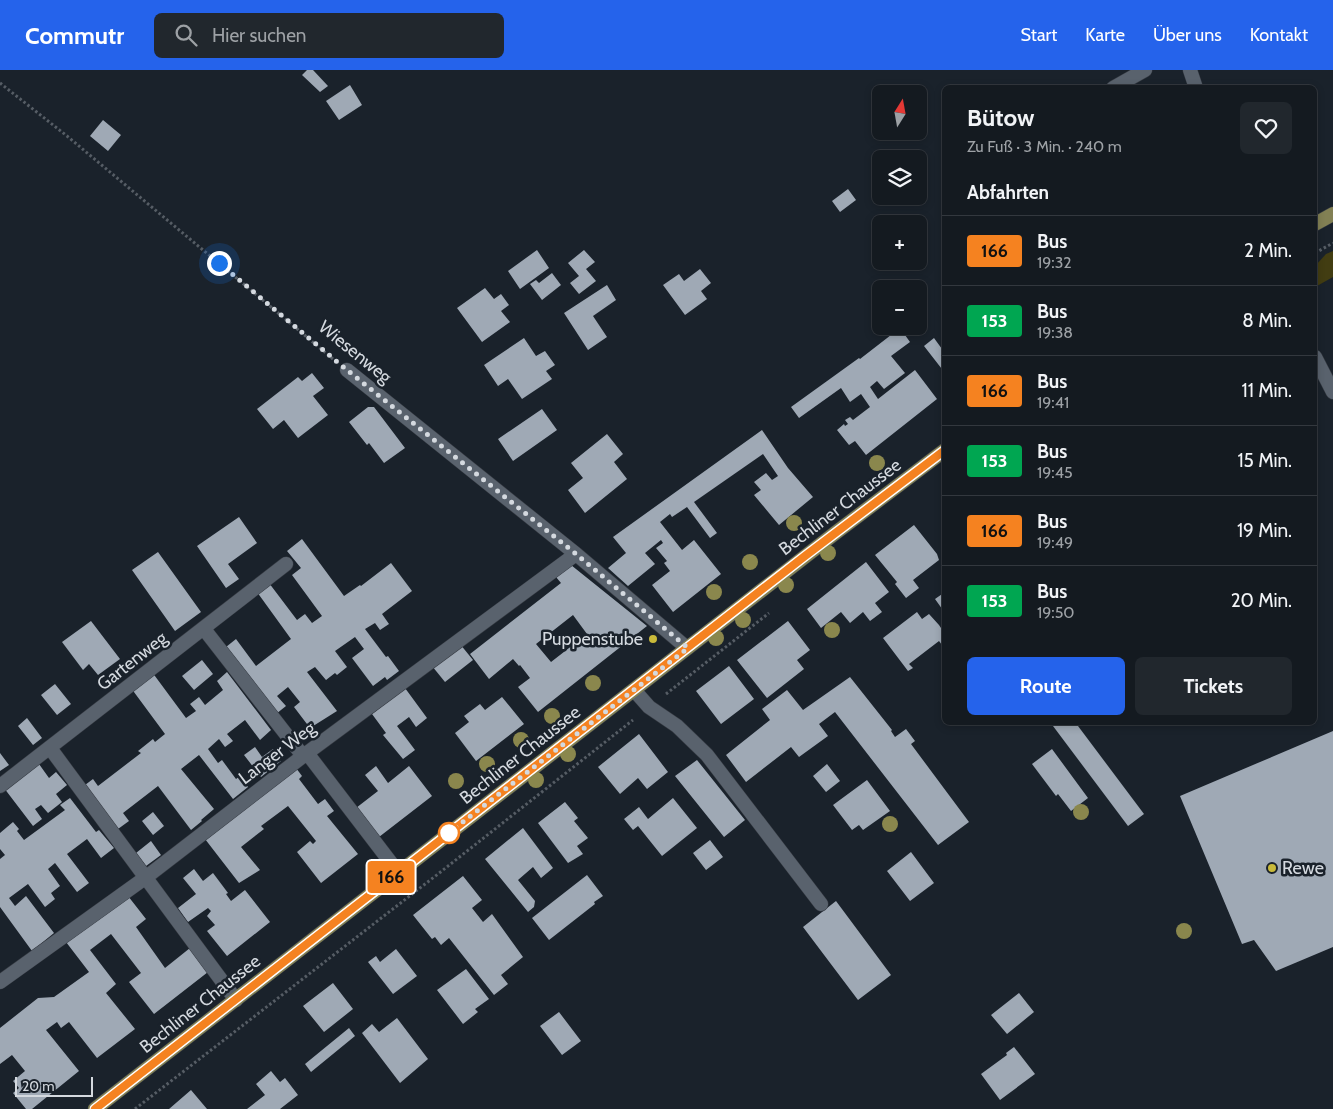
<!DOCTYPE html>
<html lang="de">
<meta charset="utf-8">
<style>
body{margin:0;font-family:Cabin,sans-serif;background:#21272d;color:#f1f3f6;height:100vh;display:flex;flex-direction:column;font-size:19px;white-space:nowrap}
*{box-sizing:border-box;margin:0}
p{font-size:16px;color:#9da1a5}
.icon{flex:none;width:28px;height:28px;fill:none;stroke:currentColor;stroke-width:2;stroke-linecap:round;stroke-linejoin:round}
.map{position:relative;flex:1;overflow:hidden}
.sheet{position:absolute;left:942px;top:15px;width:375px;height:640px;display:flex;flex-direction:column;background:#141a20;border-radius:8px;box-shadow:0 2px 8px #0003,0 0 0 1px #33383e}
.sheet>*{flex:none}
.badge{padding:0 10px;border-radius:4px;font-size:18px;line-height:32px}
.needle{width:32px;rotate:11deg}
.buttons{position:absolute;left:872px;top:15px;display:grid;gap:10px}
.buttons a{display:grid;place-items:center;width:55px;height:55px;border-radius:8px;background:#141a20;box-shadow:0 2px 8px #0003,0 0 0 1px #33383e;font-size:25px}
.scale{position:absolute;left:15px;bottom:12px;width:78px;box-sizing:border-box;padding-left:5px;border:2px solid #d4d9df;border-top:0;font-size:14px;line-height:18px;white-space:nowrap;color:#d4d9df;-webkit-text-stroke:4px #1a222b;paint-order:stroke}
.you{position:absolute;width:25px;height:25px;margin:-12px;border:4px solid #fff;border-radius:50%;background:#1a73e8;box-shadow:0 0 0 8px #1a73e833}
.map>.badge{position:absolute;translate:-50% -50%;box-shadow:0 0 0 2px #fff}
h2{padding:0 25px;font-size:19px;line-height:45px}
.round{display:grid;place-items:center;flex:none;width:52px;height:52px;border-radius:8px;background:#21272d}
.overview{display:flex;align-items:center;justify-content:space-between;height:85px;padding:0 25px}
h1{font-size:24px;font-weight:700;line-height:38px}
.action{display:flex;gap:10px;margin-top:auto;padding:10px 25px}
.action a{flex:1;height:58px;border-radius:8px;background:#2563eb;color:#fff;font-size:20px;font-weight:700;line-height:58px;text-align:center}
.action a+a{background:#21272d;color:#f1f3f6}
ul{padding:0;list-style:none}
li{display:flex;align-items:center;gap:15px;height:70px;padding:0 25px;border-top:1px solid #33383e}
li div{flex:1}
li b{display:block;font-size:19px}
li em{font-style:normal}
li .badge{min-width:55px;font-weight:700;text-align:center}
header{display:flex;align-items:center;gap:30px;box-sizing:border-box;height:70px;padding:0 25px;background:#2563eb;color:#fff}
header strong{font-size:24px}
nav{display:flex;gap:28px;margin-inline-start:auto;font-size:18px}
.search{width:350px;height:45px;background:#21272d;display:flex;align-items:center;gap:12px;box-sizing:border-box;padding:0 18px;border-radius:8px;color:#9da1a5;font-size:19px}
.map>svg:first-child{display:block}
.green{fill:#423d12}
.building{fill:#9fa9b5;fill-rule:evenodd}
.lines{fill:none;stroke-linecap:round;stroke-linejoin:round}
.service-casing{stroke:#373c44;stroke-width:15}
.minor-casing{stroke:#373c44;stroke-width:15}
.primary-casing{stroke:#373c44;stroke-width:15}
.path{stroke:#565d65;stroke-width:3;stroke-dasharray:2.5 2.5;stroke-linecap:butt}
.service{stroke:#59626d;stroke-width:14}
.minor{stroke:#59626d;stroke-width:14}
.primary{stroke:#828054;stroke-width:14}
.tree{fill:#8a874d}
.line-casing{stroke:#fff;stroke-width:11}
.line{stroke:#f58220;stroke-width:8}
.walk{stroke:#d4d9df;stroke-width:5;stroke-dasharray:0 9}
.poi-dot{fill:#c9ba3a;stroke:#1a222b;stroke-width:2}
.stop-dot{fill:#fff;stroke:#f58220;stroke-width:2.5}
.labels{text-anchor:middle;stroke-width:5;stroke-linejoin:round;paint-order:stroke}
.street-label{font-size:18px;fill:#d4d9df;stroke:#1a222b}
.poi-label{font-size:18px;fill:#d4d9df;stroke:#1a222b;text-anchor:end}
</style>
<header>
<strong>Commutr</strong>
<div class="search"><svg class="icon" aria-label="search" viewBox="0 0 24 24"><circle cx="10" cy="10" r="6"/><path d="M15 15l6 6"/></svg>Hier suchen</div>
<nav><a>Start</a><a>Karte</a><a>Über uns</a><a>Kontakt</a></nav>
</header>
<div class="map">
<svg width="1333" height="1039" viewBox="0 0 1333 1039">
<rect width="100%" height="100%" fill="#1a222b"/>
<path class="green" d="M1333 181V207L1317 216 1315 215V196L1326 184Z"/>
<path class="building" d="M307 0H313L328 16 320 22 302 5Z
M350 15 362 35 339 50 326 31Z
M103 50 121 65 108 81 90 66Z
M848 119 856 130 840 142 832 131Z
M537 180 549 198 520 219 508 201Z
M584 180 595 192 586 199 596 211 579 224 570 213 579 206 568 193Z
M700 199 711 213 701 221 707 229 685 245 663 215 679 204 684 211Z
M552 203 561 215 542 230 530 214 536 210 539 213Z
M607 215 616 230 593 246 607 267 588 280 564 243Z
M485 218 494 229 501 224 509 235 501 241 510 252 482 272 457 238Z
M900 258 910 272 891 286 905 303 884 319 877 311 870 317 878 329 915 300 937 329 866 385 855 371 849 375 837 360 844 354 845 356 848 354 845 350 850 347 853 350 870 337 861 324 850 332 841 318 799 348 791 337 859 288 860 289Z
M524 268 536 286 545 281 555 295 546 301 552 309 522 329 508 309 498 316 484 295Z
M934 268 942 279 945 276V303L924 276Z
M312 303 324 318 313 326 328 345 298 368 284 350 273 359 257 339 298 307 302 311Z
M368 337H374L405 378 384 393 369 373 367 375 349 352Z
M542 339 557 360 513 391 498 369Z
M762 360 788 398 813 427 779 455 754 425 761 420 754 412 766 403 772 410 778 406 763 384 694 432 717 463 710 468 687 437 672 447 670 444 660 452 682 480 694 470 721 504 673 542 652 515 670 501 664 493 667 491 656 478 663 473 661 470 645 483 655 494 628 516 608 498 626 483 613 467Z
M607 364 623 384 614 392 627 409 585 443 568 420 583 408 571 393Z
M239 447 257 473 228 494 239 509 226 518 197 476Z
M914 455 937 484 939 490 913 510 919 518 906 528 895 514 897 512 875 485Z
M302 469 344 526 360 515 361 516 391 493 412 521 382 544 389 554 380 560 375 553 365 559 386 587 388 586 399 601 387 610 385 607 373 616 352 588 364 579 355 567 335 581 347 597 337 605 335 603 326 610 315 597 307 602 337 641 310 658 294 637 300 632 288 617 277 626 286 636 276 644 226 577 236 569 256 596 291 569 257 522 269 513 297 550 305 544 312 553 322 546 292 505 301 498 287 481Z
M158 482 201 542 175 561 132 500Z
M866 492 889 522 875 533 882 542 870 551 863 542 850 553 841 542 821 558 807 539Z
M571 495 647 556 538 642 518 617 530 608 520 595 519 596 513 589 489 609 470 584 561 513 556 507ZM573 545 587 564 551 592 536 574Z
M945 516V543L935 529 945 522 942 518Z
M917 542 922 549 929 544 939 555 945 564V579L939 571 909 594 913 598 908 601 883 568Z
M91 551 120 589 98 605 89 594 83 600 62 572Z
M788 551 810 580 797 590 804 599 767 628 737 590Z
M460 574 473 590 445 612 432 596Z
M202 590 213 604 194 620 182 606Z
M729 596 754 629 721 654 696 621Z
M152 602 186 648 196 641 190 634 199 627 205 635 223 620 217 611 227 602 271 660 260 670 245 650 227 664 233 671 225 677 219 669 208 679 218 693 222 690 236 709 240 706 248 717 233 729 199 685 181 699 214 739 201 750 202 751 191 760 158 716 123 743 129 751 118 759 85 715 93 709 98 716 141 683 138 681 153 669 155 672 165 664 131 618Z
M850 607 892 660 891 661 895 667 906 659 915 671 911 674 969 752 938 775 835 642 819 654 828 666 799 687 791 677 746 712 726 685 770 650 762 639 787 620 803 640Z
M55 614 71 634 57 645 41 625Z
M405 618 427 648 416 657 409 647 397 656 415 680 403 689 383 665 386 663 372 644Z
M502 627 524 654 476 691 455 663 469 652 464 646 480 634 485 640Z
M27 648 42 668 33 675 18 656Z
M1050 652H1075L1144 744 1128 756Z
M1333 661V877L1276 901 1254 870 1242 874 1180 726Z
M639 664 668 702 647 719 638 708 620 724 598 697Z
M255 677 262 687 273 679 281 691 261 707 244 685Z
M1052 679 1088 728 1071 741 1058 724 1056 726 1032 694Z
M0 683 9 695 0 701Z
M697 690 745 750 724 767 675 706Z
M39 694 49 708 56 702 67 715 56 724 62 732 48 743 41 735 35 739 42 749 33 756 4 718Z
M827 694 840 711 826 722 813 706Z
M376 696 388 713 409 696 432 726 379 767 356 738 378 721 365 705Z
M296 698 302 706 299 709 318 734 325 729 334 741 327 746 358 784 321 813 297 782 310 771 313 774 316 771 288 736 261 756 264 759 241 777 260 800 239 813 205 769Z
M867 710 890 741 863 760 859 755 852 760 833 735Z
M70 728 96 762 99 760 114 778 101 788 87 769 67 784 89 813 77 822 55 793 48 799 60 816 51 823 55 829 45 837 28 814 9 828 15 836 26 826 54 863 32 881 0 837V789L5 785 0 779V763L13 752 19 759 17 761 24 770 65 740 60 735Z
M673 728 697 758 662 786 638 756 633 760 624 749 639 737 648 749Z
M565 732 578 748 574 751 588 768 577 776 583 784 568 793 538 753Z
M153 742 164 756 153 765 142 751Z
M523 758 553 798 541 808 533 797 518 810 535 831 534 837 528 842 485 789Z
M710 770 723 787 706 800 693 783Z
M151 771 161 785 146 796 136 783Z
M911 782 934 813 910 831 887 801Z
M194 799 203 811 213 803 228 823 226 824 231 831 245 820 270 852 227 886 207 861 215 855 207 846 211 841 208 838 188 852 178 838 196 824 183 808Z
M587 805 603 826 594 832 595 834 549 870 532 848Z
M463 806 482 830 472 838 483 852 492 844 523 887 501 905 508 914 494 925 449 868 441 875 435 867 432 869 413 845Z
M128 826 146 849 136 857 165 898 190 878 208 902 154 944 129 912 141 903 111 864 90 880 116 914 106 923 135 959 97 988 69 952 61 958 57 952 46 960 79 1001 32 1039H26L13 1023 19 1018 13 1011 25 1001 12 985 0 994V958L38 928 54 927 89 902 66 872Z
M836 831 891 905 858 930 803 857Z
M396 879 417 906 393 924 368 892 376 886 380 892Z
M466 899 489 929 475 939 478 942 463 954 437 920Z
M333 913 353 939 324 962 303 936Z
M1019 923 1034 942 1007 964 991 945Z
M559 942 581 971 562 985 540 956Z
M397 948 428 989 400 1013 362 963 372 954 379 962Z
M349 958 355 966 311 1002 305 994Z
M1014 977 1035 1004 1000 1030 981 1004 1007 985 1006 983Z
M271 1001 280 1012 285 1008 298 1025 280 1039H247L265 1025 256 1014Z
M191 1020 207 1039H169Z"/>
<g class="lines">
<defs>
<path id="service" d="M1113 18 1145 0
M634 620 649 637 677 656 707 685 821 834"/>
<path id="minor" d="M1190 0 1196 18
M1315 287 1333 322
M347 300 576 484 687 578
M204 559 303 686
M50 678 236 930
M307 683 398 802
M0 716 286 494
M0 912 145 808 307 683 576 484"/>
<path id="primary" d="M1315 154 1333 144
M95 1039 834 464 945 380"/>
</defs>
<use href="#service" class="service-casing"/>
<use href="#minor" class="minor-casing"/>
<use href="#primary" class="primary-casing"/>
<path class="path" d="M0 13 67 66 333 289
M1315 183 1333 173
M666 624 769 543
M135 1039 438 804 633 650"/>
<use href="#service" class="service"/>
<use href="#minor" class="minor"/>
<use href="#primary" class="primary"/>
</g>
<g class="tree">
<circle cx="877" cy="393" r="8"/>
<circle cx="794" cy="453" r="8"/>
<circle cx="828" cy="483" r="8"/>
<circle cx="750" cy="492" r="8"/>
<circle cx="786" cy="515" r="8"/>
<circle cx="714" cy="522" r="8"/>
<circle cx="743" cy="550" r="8"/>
<circle cx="832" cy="560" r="8"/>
<circle cx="716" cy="568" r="8"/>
<circle cx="593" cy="613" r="8"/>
<circle cx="552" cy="646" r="8"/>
<circle cx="521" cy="670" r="8"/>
<circle cx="568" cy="684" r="8"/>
<circle cx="487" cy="694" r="8"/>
<circle cx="536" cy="710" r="8"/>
<circle cx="456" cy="711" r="8"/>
<circle cx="1081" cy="742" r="8"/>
<circle cx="890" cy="754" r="8"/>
<circle cx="1184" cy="861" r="8"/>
</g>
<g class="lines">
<defs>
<path id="line" d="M95 1039 805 486 945 380"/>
</defs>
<use href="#line" class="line-casing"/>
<use href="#line" class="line"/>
<path class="walk" d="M219 193 347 300 576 484 688 578 442 768 449 763"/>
</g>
<g class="poi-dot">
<circle cx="653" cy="569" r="5"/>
<circle cx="1272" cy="798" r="5"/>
</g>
<circle class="stop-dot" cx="449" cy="763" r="10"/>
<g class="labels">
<g class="street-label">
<text transform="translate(355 282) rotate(39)" y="6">Wiesenweg</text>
<text transform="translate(840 437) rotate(-37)" y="6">Bechliner Chaussee</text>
<text transform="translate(132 591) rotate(-38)" y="6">Gartenweg</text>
<text transform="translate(277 683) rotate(-37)" y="6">Langer Weg</text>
<text transform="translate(520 685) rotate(-38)" y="6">Bechliner Chaussee</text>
<text transform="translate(200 934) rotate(-38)" y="6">Bechliner Chaussee</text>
</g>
<g class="poi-label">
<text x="643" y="575">Puppenstube</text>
<text x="1282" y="804" text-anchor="start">Rewe</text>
</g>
</g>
</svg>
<div class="buttons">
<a><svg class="needle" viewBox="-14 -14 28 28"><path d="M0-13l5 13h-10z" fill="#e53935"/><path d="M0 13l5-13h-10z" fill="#9da1a5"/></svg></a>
<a><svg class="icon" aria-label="layers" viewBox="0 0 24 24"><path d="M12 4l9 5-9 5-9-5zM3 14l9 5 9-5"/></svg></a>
<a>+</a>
<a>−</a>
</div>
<div class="scale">20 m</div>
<div class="you" style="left:219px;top:193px"></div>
<b class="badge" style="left:391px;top:807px;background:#f58220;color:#111">166</b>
<section class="sheet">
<div class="overview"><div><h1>Bütow</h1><p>Zu Fuß · 3 Min. · 240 m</p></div><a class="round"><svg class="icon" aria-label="heart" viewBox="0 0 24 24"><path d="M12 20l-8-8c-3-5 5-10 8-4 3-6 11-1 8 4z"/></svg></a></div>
<h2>Abfahrten</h2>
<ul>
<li><span class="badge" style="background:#f58220;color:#111">166</span><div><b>Bus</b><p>19:32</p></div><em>2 Min.</em></li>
<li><span class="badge" style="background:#00a651;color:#fff">153</span><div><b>Bus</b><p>19:38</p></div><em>8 Min.</em></li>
<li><span class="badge" style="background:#f58220;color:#111">166</span><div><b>Bus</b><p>19:41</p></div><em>11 Min.</em></li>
<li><span class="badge" style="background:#00a651;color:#fff">153</span><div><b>Bus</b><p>19:45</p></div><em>15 Min.</em></li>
<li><span class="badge" style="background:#f58220;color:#111">166</span><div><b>Bus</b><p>19:49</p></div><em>19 Min.</em></li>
<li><span class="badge" style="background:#00a651;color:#fff">153</span><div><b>Bus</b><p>19:50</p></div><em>20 Min.</em></li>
</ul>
<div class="action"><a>Route</a><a>Tickets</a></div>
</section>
</div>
